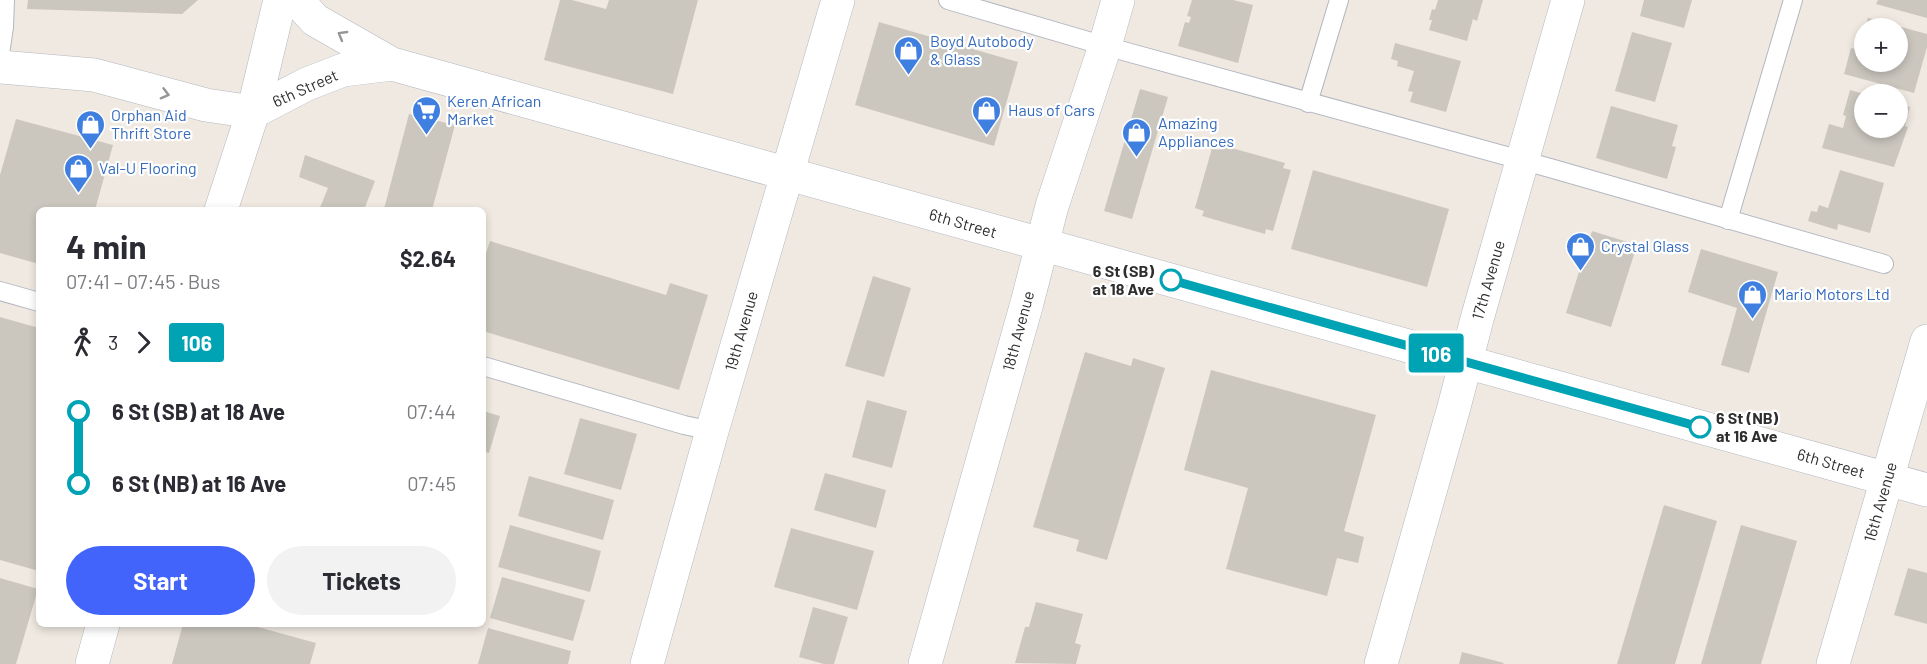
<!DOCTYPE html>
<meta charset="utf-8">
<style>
body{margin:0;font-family:Barlow,sans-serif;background:#f2f2f3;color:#2b2b33;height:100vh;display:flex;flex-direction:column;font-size:22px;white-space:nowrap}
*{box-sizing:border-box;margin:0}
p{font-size:20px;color:#7c7c81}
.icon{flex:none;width:33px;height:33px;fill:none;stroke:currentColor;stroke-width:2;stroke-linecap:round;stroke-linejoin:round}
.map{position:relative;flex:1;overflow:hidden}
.panel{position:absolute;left:36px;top:207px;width:450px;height:420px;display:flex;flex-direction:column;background:#fff;border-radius:9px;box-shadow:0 3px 9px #0003}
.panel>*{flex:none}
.badge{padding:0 12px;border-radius:4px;font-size:21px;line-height:39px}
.tools{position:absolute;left:1854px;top:18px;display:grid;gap:12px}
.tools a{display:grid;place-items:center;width:54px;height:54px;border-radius:50%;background:#fff;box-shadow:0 3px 9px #0003;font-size:30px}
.map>.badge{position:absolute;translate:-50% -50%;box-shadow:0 0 0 3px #fff}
.legs{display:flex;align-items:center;gap:9px;height:66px;padding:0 30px;font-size:20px}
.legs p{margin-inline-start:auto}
.overview{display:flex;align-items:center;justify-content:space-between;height:102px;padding:0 30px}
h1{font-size:33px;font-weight:700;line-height:45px}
.button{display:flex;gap:12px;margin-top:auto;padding:12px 30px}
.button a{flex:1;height:69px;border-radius:36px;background:#4264fb;color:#fff;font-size:24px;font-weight:700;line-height:69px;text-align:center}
.button a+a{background:#f2f2f3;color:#2b2b33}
ul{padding:0 30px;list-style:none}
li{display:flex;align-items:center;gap:21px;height:72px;font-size:22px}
li i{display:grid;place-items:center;width:9px;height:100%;margin:0 8px;background:currentColor}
li i::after{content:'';width:15px;height:15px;margin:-8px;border:4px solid;border-radius:50%;background:#fff}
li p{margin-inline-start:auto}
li:first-child i{background:linear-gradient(#0000 50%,currentColor 0)}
li:last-child i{background:linear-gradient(currentColor 50%,#0000 0)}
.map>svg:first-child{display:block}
.building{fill:#cbc7bf}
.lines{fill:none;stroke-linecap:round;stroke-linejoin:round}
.lane-casing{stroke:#b4b7c1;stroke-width:20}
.street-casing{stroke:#b4b7c1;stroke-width:34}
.secondary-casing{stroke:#b4b7c1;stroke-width:34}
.lane{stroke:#fff;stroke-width:18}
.street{stroke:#fff;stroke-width:33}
.secondary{stroke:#fff;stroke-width:33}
.oneway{stroke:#969696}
.line-1-casing{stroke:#fff;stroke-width:14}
.line-1{stroke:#00a3b4;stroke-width:9}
.stop-1-dot{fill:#fff;stroke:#00a3b4;stroke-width:3}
.labels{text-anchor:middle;stroke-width:4.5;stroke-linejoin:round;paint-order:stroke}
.shop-label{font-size:16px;fill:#366cbe;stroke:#fff;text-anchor:start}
.street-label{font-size:16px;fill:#2e2e2e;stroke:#fff}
.stop-label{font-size:16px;font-weight:bold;fill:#2e2e2e;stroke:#fff;text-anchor:end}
</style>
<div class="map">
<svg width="1927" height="664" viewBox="0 0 1927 664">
<rect width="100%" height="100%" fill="#efe9e1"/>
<path class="building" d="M28 0H198L182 14 27 9Z
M560 0H572L606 9 609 0H698L673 94 544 60Z
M1192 0H1233L1253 5 1238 63 1178 46 1185 22 1189 23 1191 17 1187 16Z
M1438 0H1483L1477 21 1473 19 1467 41 1429 30 1432 20H1429L1432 9 1435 10Z
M1644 0H1692L1684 28 1640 16Z
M1878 0H1927V18L1876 4Z
M1868 18 1927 34V47L1914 93 1844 74 1851 48 1859 50 1864 34V62H1898V28H1865Z
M879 22 1018 62 994 146 855 105Z
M1632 32 1672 43 1655 102 1615 91Z
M1395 43 1461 61 1446 112 1410 102 1413 92 1408 91 1414 71 1397 66 1398 61 1391 59Z
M1140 89 1168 97 1132 219 1104 211Z
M1850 90 1864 94V128H1898V103L1910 107 1905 126 1908 127 1894 167 1822 148 1829 124 1843 128 1846 116 1843 115Z
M1611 106 1678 125 1672 146 1676 147 1667 179 1596 158Z
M409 114 455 125 432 210 384 209Z
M16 119 113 145 95 210H39V264L0 253V175Z
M1221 145 1285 163 1283 168 1291 170 1273 231 1266 229 1265 234 1202 216 1204 211 1195 208 1212 148 1219 150Z
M305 155 375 181 364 210H319L328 188 299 177Z
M1313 170 1449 209 1427 287 1291 249Z
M1840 170 1884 183 1870 233 1838 224 1837 230 1808 221 1811 211 1817 212 1819 205 1828 208Z
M1592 231 1637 245 1611 327 1566 313Z
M490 241 666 295 670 283 708 295 679 390 483 331V263Z
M1701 249 1778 272 1749 373 1721 365 1737 308 1688 292Z
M873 276 911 288 884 377 845 366Z
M0 317 39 328V571L0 560Z
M1085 352 1131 366 1133 358 1165 368 1107 560 1076 551 1079 540 1033 527Z
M1211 370 1376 415 1344 531 1364 537 1358 563 1337 558 1327 596 1226 569 1248 488 1184 470Z
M867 400 907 411 892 468 852 457Z
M483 411 500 416 489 453 483 451Z
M580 418 637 434 621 490 564 474Z
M825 473 886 490 876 528 814 510Z
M529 476 614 500 603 540 518 516Z
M1664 505 1717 521 1675 664H1617Z
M510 525 601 551 590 592 498 567Z
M1741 525 1797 541 1761 664H1701Z
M791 528 874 551 857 610 774 587Z
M1908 568 1927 573V624L1894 615Z
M502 577 585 600 573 641 490 618Z
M0 578 38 589 16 664H0Z
M1036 602 1083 614 1075 643 1081 645 1076 664 1015 663 1025 627H1029Z
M813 607 848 617 834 664H824L799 657Z
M183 624H247L316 643 310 664H172Z
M488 628 571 651 568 664H478Z
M1462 652 1504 663 1503 664H1459Z"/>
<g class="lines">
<defs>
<path id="lane" d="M948 0 1105 46 1550 168 1884 264
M0 54 4 27 5 0
M1308 103 1339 0
M1728 220 1793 0
M0 291 39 302
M483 366 684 425 712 431"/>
<path id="street" d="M0 67 94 75 206 105 253 112
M647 664 712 431 838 0
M925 664 1027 303 1052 206 1105 46 1118 0
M1381 664 1454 407 1477 319 1568 0
M1833 664 1887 479"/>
<path id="secondary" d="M297 0 315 20 392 64
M253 112 307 84 343 70 392 64 1927 490
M221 210 253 112 280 0
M1887 479 1927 341
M92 664 103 624"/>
</defs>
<use href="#lane" class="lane-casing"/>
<use href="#street" class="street-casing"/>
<use href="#secondary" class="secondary-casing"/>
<use href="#lane" class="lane"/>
<use href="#street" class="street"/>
<use href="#secondary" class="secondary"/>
</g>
<defs><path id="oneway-chevron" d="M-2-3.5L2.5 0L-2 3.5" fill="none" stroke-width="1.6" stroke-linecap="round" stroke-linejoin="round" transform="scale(1.5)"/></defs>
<g class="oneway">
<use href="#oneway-chevron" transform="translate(342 35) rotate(-150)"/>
<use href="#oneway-chevron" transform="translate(165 94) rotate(15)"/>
</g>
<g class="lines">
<defs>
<path id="line-1" d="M1171 280 1700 427"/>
</defs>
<use href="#line-1" class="line-1-casing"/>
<use href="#line-1" class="line-1"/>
</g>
<defs>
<symbol id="shop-pin" viewBox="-11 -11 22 30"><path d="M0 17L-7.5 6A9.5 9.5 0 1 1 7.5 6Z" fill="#3f7fe0" stroke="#fff"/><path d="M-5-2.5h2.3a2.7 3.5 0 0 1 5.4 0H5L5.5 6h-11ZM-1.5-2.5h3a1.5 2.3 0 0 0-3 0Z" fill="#fff"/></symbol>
<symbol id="supermarket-pin" viewBox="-11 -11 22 30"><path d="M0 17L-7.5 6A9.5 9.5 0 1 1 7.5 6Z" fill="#3f7fe0" stroke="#fff"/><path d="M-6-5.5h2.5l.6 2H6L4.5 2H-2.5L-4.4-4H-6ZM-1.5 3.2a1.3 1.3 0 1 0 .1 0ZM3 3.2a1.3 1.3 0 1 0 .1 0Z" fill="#fff"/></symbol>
</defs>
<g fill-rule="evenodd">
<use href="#shop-pin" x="892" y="34" width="33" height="45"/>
<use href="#supermarket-pin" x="410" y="94" width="33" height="45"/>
<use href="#shop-pin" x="970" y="94" width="33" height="45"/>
<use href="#shop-pin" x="74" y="108" width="33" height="45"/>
<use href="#shop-pin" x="1120" y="116" width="33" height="45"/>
<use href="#shop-pin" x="62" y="152" width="33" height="45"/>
<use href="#shop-pin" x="1564" y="230" width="33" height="45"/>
<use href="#shop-pin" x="1736" y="278" width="33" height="45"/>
</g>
<g class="stop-1-dot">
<circle cx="1171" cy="280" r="10"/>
<circle cx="1700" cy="427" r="10"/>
</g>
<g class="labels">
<g class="shop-label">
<text x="930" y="47">Boyd Autobody<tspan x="930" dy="18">&amp; Glass</tspan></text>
<text x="447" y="107">Keren African<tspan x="447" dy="18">Market</tspan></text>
<text x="1008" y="116">Haus of Cars</text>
<text x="111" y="121">Orphan Aid<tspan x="111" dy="18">Thrift Store</tspan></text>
<text x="1158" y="129">Amazing<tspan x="1158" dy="18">Appliances</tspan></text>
<text x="99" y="174">Val-U Flooring</text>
<text x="1601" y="252">Crystal Glass</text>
<text x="1774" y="300">Mario Motors Ltd</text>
</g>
<g class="street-label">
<text transform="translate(305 88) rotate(-24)" y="6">6th Street</text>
<text transform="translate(963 223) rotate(16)" y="6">6th Street</text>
<text transform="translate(1488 280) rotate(-74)" y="6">17th Avenue</text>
<text transform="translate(741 331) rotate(-74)" y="6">19th Avenue</text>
<text transform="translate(1018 331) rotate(-75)" y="6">18th Avenue</text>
<text transform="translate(1831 463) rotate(16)" y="6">6th Street</text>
<text transform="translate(1880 502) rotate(-74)" y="6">16th Avenue</text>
</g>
<g class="stop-label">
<text x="1154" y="277">6 St (SB)<tspan x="1154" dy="18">at 18 Ave</tspan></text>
<text x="1716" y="424" text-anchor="start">6 St (NB)<tspan x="1716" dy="18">at 16 Ave</tspan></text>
</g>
</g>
</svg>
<div class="tools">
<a>+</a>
<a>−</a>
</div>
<b class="badge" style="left:1436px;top:353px;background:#00a3b4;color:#fff">106</b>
<section class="panel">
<div class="overview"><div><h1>4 min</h1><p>07:41 – 07:45 · Bus</p></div><b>$2.64</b></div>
<div class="legs"><svg class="icon" aria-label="walk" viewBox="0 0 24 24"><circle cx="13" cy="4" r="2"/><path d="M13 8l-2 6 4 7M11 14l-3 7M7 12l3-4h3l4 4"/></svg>3<svg class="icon" aria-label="forward" viewBox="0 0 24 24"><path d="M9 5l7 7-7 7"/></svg><b class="badge" style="background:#00a3b4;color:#fff">106</b></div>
<ul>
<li><i style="color:#00a3b4"></i><b>6 St (SB) at 18 Ave</b><p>07:44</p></li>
<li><i style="color:#00a3b4"></i><b>6 St (NB) at 16 Ave</b><p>07:45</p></li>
</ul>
<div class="button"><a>Start</a><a>Tickets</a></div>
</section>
</div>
